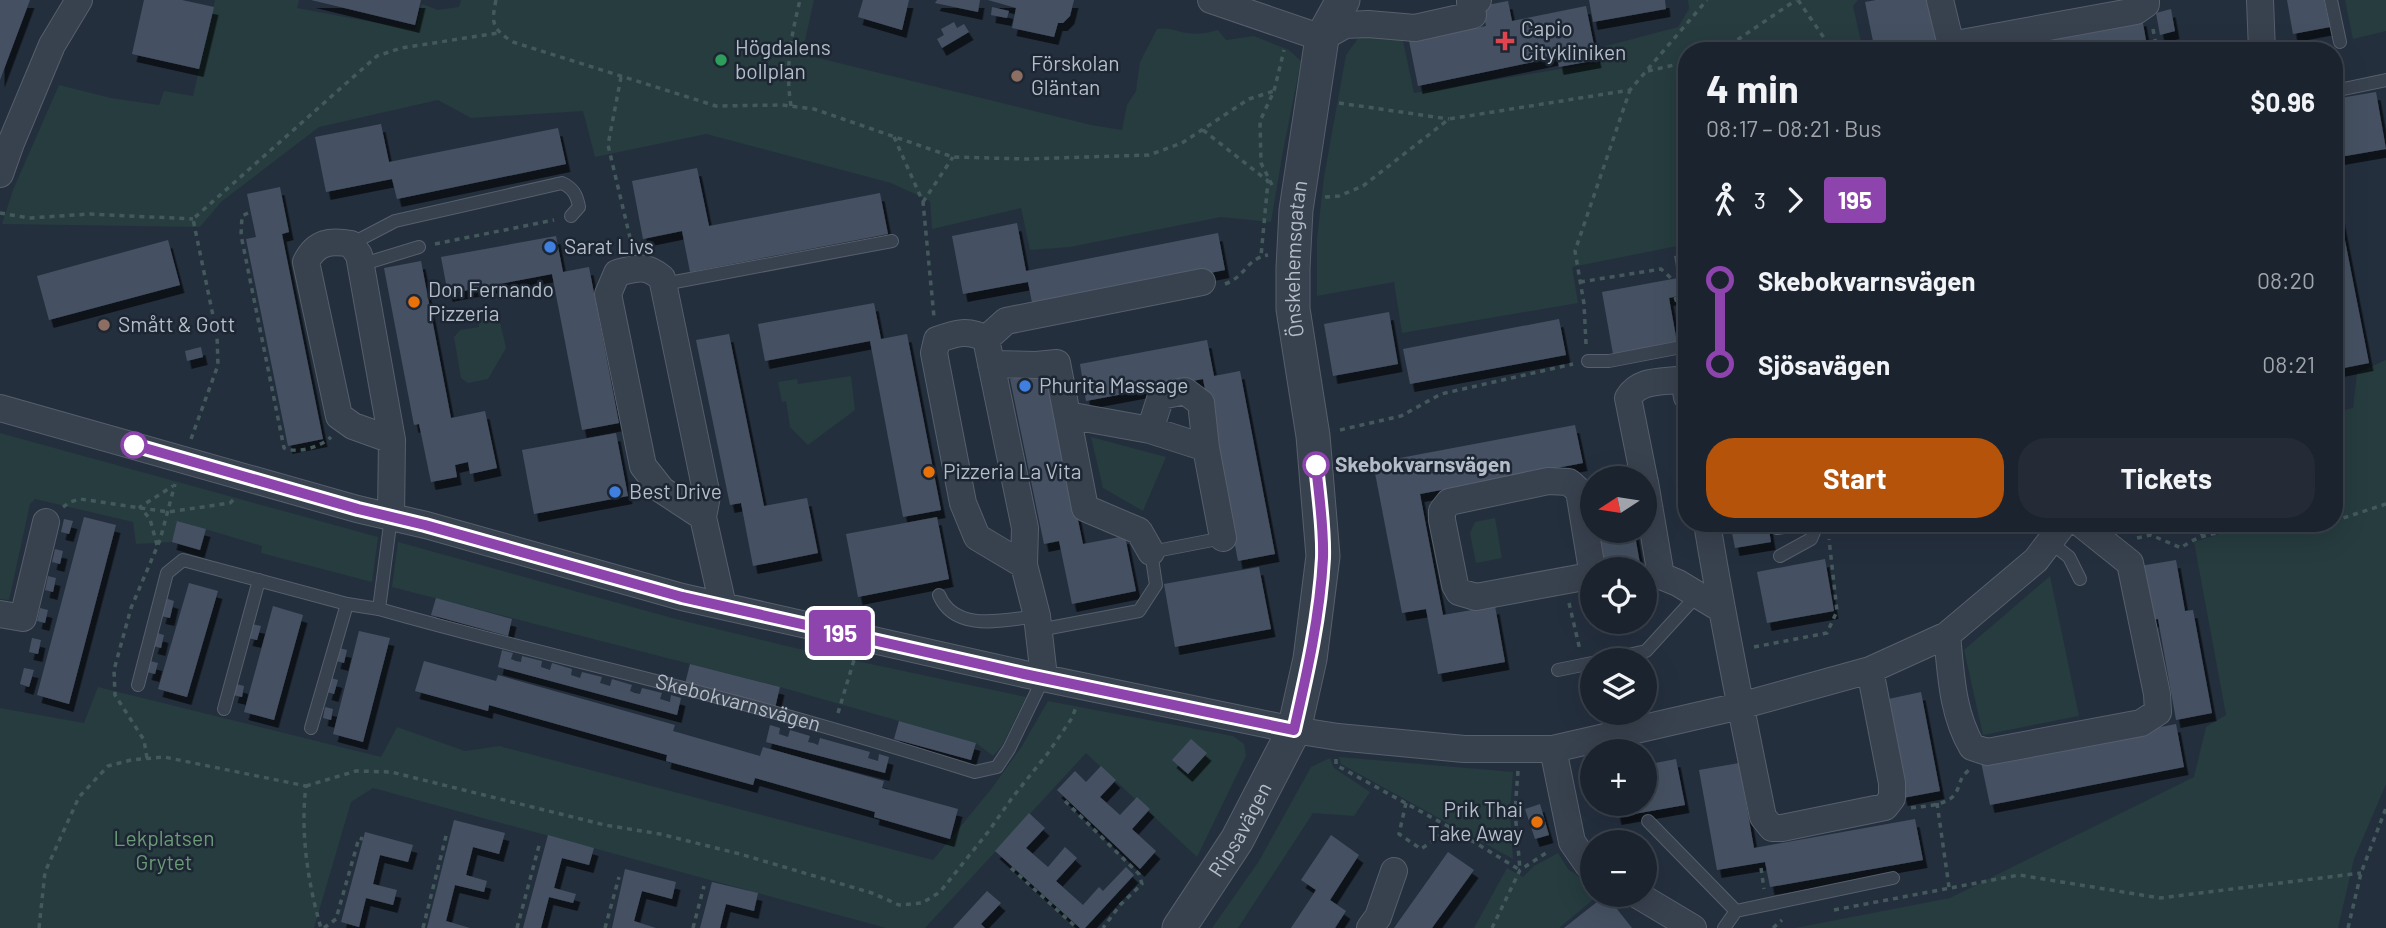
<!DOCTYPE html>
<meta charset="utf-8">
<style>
body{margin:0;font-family:Barlow,sans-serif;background:#242b36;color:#f1f3f6;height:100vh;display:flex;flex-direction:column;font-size:26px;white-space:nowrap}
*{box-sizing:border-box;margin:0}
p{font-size:23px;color:#a0a4aa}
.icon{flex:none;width:38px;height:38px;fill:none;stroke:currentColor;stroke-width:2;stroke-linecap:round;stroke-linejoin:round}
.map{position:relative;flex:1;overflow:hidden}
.drawer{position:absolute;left:1678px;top:42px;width:665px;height:490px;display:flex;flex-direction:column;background:#1b232e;border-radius:28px;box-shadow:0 7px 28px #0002,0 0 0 2px #39404a}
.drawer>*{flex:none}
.badge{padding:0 14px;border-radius:5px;font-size:24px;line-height:46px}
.needle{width:46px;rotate:258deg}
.tools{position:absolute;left:1580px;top:466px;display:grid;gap:14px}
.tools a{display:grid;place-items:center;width:77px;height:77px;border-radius:50%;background:#1b232e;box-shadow:0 7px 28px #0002,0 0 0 2px #39404a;font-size:35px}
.map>.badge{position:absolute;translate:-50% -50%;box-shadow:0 0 0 4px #fff}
.legs{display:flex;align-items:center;gap:10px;height:77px;padding:0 28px;font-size:23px}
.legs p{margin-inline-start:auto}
.overview{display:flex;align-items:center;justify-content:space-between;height:119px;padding:0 28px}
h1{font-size:38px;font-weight:700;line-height:52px}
.cta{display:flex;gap:14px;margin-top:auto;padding:14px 28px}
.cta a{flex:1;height:80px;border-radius:28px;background:#b45309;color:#fff;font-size:28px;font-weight:700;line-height:80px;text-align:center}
.cta a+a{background:#242b36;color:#f1f3f6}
ul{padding:0 28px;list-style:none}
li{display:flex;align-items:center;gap:24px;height:84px;font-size:26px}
li i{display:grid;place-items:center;width:10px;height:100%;margin:0 9px;background:currentColor}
li i::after{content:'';width:18px;height:18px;margin:-9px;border:5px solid;border-radius:50%;background:#1b232e}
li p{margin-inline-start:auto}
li:first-child i{background:linear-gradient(#0000 50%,currentColor 0)}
li:last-child i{background:linear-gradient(currentColor 50%,#0000 0)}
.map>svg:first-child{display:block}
.green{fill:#263c3f}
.building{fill:#455162;filter:url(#shadow)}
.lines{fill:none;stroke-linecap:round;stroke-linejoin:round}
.service-casing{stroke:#565f6c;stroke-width:14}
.minor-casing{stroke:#565f6c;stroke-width:28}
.tertiary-casing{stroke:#565f6c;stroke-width:35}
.path{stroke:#44595c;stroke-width:3.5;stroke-dasharray:5 5;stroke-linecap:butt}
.service{stroke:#38414e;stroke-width:12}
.minor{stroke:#38414e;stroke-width:26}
.tertiary{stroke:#38414e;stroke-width:33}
.line-1-casing{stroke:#fff;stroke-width:16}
.line-1{stroke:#8e44ad;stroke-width:10}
.health-dot{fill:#e0444e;stroke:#1d2633;stroke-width:2.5}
.leisure-dot{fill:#2e9e5b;stroke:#1d2633;stroke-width:2.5}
.education-dot{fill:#8d6e63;stroke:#1d2633;stroke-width:2.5}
.shop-dot{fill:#3f7fe0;stroke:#1d2633;stroke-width:2.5}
.food-dot{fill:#e8710a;stroke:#1d2633;stroke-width:2.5}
.stop-1-dot{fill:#fff;stroke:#8e44ad;stroke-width:3.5}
.labels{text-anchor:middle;stroke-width:5;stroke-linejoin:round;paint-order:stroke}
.poi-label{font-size:21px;fill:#b4bcc9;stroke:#1d2633;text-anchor:start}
.street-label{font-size:21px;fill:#b4bcc9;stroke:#1d2633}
.stop-label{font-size:21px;font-weight:bold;fill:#b4bcc9;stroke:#1d2633;text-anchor:start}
.park-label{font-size:21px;fill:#6b9a76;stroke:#1d2633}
</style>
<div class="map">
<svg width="2386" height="928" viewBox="0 0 2386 928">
<defs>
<filter id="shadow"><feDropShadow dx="4.5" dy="8" stdDeviation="0" flood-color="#0009"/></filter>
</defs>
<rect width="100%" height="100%" fill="#242f3e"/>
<path class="green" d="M215 0H299L297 8 415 30 422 4 438 10 459 7 461 0H814L802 54 1091 125 1122 130 1127 105 1136 91 1140 62 1157 29C1168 27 1176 31 1187 33 1198 35 1207 33 1218 30L1226 40 1254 36 1289 50 1301 61 1283 151 1271 222 1221 217 1070 247 1030 250 1021 208 932 229 930 201 891 183 706 134 595 157 583 111 471 118 438 100 319 127 221 202 200 227 2 224 13 190 59 85 111 98 159 105 164 91 193 96Z
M1688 0H1858L1853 6 1863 51H1687V244L1572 267 1578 303 1402 333 1394 282 1317 296V239L1324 177 1346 55 1359 37 1402 36 1414 93 1597 63 1607 60 1606 46 1678 27 1689 9Z
M2345 0H2386V31L2353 39Z
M499 318 506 348 488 379 468 383 461 378 454 337 460 330 479 327V320Z
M2386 360V784L2354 859 2338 928H1795L1950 898 2194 777 2206 727 2226 715 2194 542 2254 523H2334L2335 412 2353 408 2357 373Z
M851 376 855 410 808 445 790 427 786 401 782 402 778 382 797 379 798 384Z
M0 433 378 537 372 582 261 553 262 546 178 521 172 542 136 544 133 522 35 499 30 504 9 600 0 599Z
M1091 437 1166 457 1143 511 1103 488Z
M1495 518 1502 558 1476 563 1470 533 1475 522Z
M398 542 672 618 795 648 1026 697 1002 746 993 756 976 743 780 687 392 587Z
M2050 576 2079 716 1983 735 1964 650Z
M98 687 381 757 397 727 465 751 499 746 933 860 992 788 1022 746 1048 701 1233 736 1244 744 1246 756 1197 857 1086 753 925 928H886L373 788 351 802 314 928H0V708L84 723Z
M1339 757 1513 772 1510 810 1513 859 1341 764Z
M1330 758 1334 768 1370 792 1354 816 1313 813 1238 928H1212L1259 861 1311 767Z
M1558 853 1568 869 1592 886V894H1600L1559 928H1474L1507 868 1523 877 1534 866Z"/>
<path class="building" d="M0 0H30L0 80Z
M144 0H182L214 7 199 69 132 54Z
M311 0H421L415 25Z
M863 0H909L902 30 858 17Z
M937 0H980L978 12 935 3Z
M988 0H1074L1070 16 1063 23H1058L1054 37 1012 28 1016 8Z
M1589 0H1665L1666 9 1593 22Z
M1876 0H1931L1939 44 1904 51H1875L1865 2Z
M2287 0H2324L2330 27 2293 34Z
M1508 1 1512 21 1586 6 1597 60 1559 67 1557 57 1418 86 1409 41 1486 26 1482 6Z
M992 7 1009 11 1007 18 991 15Z
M2171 9 2175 31 2160 35 2156 13Z
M2142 18 2148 51H2007L2006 43Z
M954 22 957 28 964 24 969 32 942 48 937 39 944 35 941 29Z
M2376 92 2386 149 2334 158V99Z
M381 124 389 162 558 128 566 164 397 199 392 179 326 192 315 137Z
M697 168 709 226 880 193 888 234 690 272 682 231 643 239 632 181Z
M2334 184 2369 363 2334 370Z
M280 187 289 232 282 234 323 439 288 446 246 239 256 237 247 194Z
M1017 223 1026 271 1218 233 1225 270 1033 308 1028 282 963 294 952 236Z
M556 236 563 272 589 267 619 423 582 430 552 274 448 294 441 257Z
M168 240 180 285 49 320 37 276Z
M1687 254V294L1669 298 1677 342 1613 354 1602 292 1678 278 1674 256Z
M421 261 451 418 485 411 497 468 470 474 468 462 455 465 457 477 431 482 419 424 414 425 384 268Z
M874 303 881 339 907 334 941 510 903 517 870 341 765 361 758 324Z
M1389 312 1398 364 1333 376 1324 324Z
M1559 319 1566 355 1410 384 1403 349Z
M729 334 764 506 807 498 818 553 753 566 741 503 730 505 696 340Z
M1207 340 1214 376 1240 371 1275 554 1238 561 1203 379 1086 401 1080 364Z
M201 347 203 357 187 361 185 351Z
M1047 371 1083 544 1125 536 1136 591 1072 604 1059 541 1044 544 1010 379Z
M1575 425 1583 463 1420 494 1443 615 1495 606 1505 662 1438 674 1426 609 1402 613 1375 473 1384 461Z
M616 433 628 496 534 514 522 450Z
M84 517 116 525 69 704 37 695Z
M937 517 949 579 858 597 846 534Z
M64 519 73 521 69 534 61 532Z
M177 521 206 529 200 550 172 542Z
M1730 523H1768L1771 542 1735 548Z
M1595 530H1634L1641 569H1602Z
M55 549 63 551 60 564 52 562Z
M1825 559 1834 611 1767 623 1757 572Z
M2176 560 2185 611 2193 610 2212 713 2176 720 2158 619 2149 620 2140 566Z
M1259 567 1271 629 1175 647 1164 584Z
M48 576 56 578 53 592 45 590Z
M189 583 218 591 187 697 158 689Z
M165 598 174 601 170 618 161 616Z
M436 598 512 619 508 636 431 615Z
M273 606 303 615 274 720 244 712Z
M40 608 48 610 45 623 37 621Z
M252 624 261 626 257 640 248 638Z
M359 631 390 638 363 742 333 734Z
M157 633 164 635 161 648 153 646Z
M32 638 41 640 38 654 29 652Z
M339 648 347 650 344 663 336 661Z
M502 650 513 653 511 659 516 661 521 662 522 656 542 661 541 667 550 670 552 663 572 669 571 675 580 678 582 672 602 677 600 683 610 686 612 679 632 685 630 691 635 693 640 694 642 688 662 693 660 699 670 702 671 695 681 698 677 715 498 667Z
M150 661 158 663 155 674 147 672Z
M424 661 496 681 498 675 675 725 673 731 760 756 763 747 884 781 882 788 958 809 950 839 874 817 875 812 755 778 753 785 666 761 667 755 489 705 488 711 415 691Z
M690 664 780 687 775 708 685 684Z
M24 668 34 670 29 687 20 684Z
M331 678 338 680 334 694 327 692Z
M236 684 244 686 242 697 233 695Z
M1921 692 1940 791 1903 798 1884 700Z
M325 707 333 709 331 720 323 718Z
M899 721 976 743 971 760 894 739Z
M2176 724 2184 767 1990 805 1981 762Z
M770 725 780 728 779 734 788 737 790 730 810 736 808 742 813 743 818 745 820 738 870 752 868 758 878 761 879 754 889 757 885 773 766 742Z
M1191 739 1207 753 1188 774 1172 760Z
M1676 759 1685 805 1617 817 1614 803H1645V765Z
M1739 763 1754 848 1915 819 1923 860 1770 887 1765 862 1717 870 1699 770Z
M1101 766 1116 780 1100 797 1120 815 1137 797 1150 809 1132 829 1156 851 1140 869 1057 790 1075 771 1086 782Z
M1540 804 1549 835 1535 839 1525 809Z
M1029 813 1045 828 1026 848 1048 867 1065 847 1077 858 1056 881 1083 905 1099 887 1103 891 1126 867 1134 875 1085 928H1080L995 851Z
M454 820 505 833 499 854 473 847 466 875 487 881 484 892 455 885 446 921 470 928H427Z
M365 832 413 845 408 862 380 855 373 884 397 890 393 905 366 898 359 927 341 922Z
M548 835 594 848 589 865 562 858 554 888 576 894 573 903 549 897 541 928H523Z
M1331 835 1359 855 1330 900 1346 911 1335 928H1291L1316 890 1301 880Z
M1448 852 1474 870 1432 928H1394Z
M625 869 676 882 672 899 642 891 634 921 656 928H612Z
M712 882 758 893 754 911 726 904 720 928H700Z
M987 891 1001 903 981 924 985 928H953Z
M1606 895 1632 928H1564L1588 909Z"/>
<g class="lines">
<defs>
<g id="service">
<path d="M2331 0 2340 42"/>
<path d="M2334 91 2386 80"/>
<path d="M351 244 395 221 562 183C573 188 577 195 579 207L571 216"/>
<path d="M360 265 419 247"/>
<path d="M664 284 892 241"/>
<path d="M1588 361H1609L1687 346"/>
<path id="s1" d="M391 517 379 609C494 642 610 668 725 699 809 721 892 746 975 772L997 767 1009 749 1044 677"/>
<path d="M1777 528 1810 523"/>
<path d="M2050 542 2069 557 2080 579"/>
<path d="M1780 556 1811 539 1818 523"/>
<path d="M939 595C955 633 1004 620 1037 616"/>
<path d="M1039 630 1139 611 1156 585 1151 552 1223 538"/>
<path d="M1606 660 1646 651 1689 604 1695 593"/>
<path d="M1558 670 1592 663"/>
<path d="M138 685 167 573 183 560 347 604 379 609"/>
<path d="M224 709 259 580"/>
<path d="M311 728 347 604"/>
<path d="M1648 821 1736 911"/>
<path d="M1724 928 1736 911 1893 878"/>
</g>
<path id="minor" d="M1211 0 1322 38 1345 25 1368 24 1415 28 1473 15 1470 2 1478 0
M1940 0 1949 37 1956 44 2136 11 2146 4V0
M2260 0 2262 51
M0 174 11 143 52 45 79 0
M986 339 1006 321 1202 282
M991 364 1036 365 1057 363 1085 508 1139 531 1151 552
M0 408 357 509 426 525 682 597 1024 674 1294 730 1338 737 1464 749H1553L1740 706 1870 670 1947 635 2036 560 2064 523
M1067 415 1150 430 1206 448 1223 538
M1150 430 1161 396 1185 391 1201 403 1206 448
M1644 478 1628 398C1639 380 1659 382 1678 380L1685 385 1687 397
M1548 481 1569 482 1579 491 1591 564 1590 572 1584 577 1476 597 1459 592 1455 585 1442 520V511L1449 502Z
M1645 482 1661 576 1678 583 1721 609
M391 517 392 440 359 255 351 244C330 240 316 242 306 262L339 416 353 426 392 440
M703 517 662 490 643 466 608 294 617 273C637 268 645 264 662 278L707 496 703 517 723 606
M1707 523C1723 622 1743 719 1763 817L1772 828H1782L1885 807 1892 798V783L1870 670
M1024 565 977 537 963 503 934 353 937 340C956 333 968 329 986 339L1025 528 1024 565 1037 616 1044 677
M0 614 23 618 46 522
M1947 635C1951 674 1952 713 1972 747L1987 752 2141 723 2158 712 2157 694 2130 563 2080 523
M1553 749 1572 842 1588 865 1592 867
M1636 894 1693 928
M1370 928 1378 917 1394 871"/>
<g id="tertiary">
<path id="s2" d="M1179 928 1237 840 1294 730 1310 659 1323 556 1313 436 1293 309V268L1296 210 1322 38 1343 0"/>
</g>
</defs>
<use href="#service" class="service-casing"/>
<use href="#minor" class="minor-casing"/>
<use href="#tertiary" class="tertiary-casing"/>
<path class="path" d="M496 0C491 23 492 29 513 42L716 106 782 105 814 109 953 157 1026 159 1149 155 1182 143 1249 99 1274 91
M1798 0 1833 51
M2153 29 2157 51
M1721 51 1796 0
M1648 71 1687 62
M621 77 608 145 632 246
M1339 103 1449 119
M791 106C785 67 791 37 800 0
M1203 130 1268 181 1261 256
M894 137 923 202 934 317
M1272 185 1261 163 1260 121 1274 91 1284 50
M1325 197 1339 196 1363 186 1449 119 1630 90 1707 0
M923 202 953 157
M0 213 29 218 90 214 193 219
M248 213 242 216 241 235 284 448C297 454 321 447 331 437
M435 244 554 220
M1580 282 1661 269 1672 279
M1225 284C1248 275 1244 260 1268 255
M1675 297 1686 329
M1586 344 1584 304 1575 251 1630 90
M1340 430 1401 416 1441 394 1573 364
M191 439 218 365 217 335 193 219 377 56 401 48 498 33
M63 507 70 502 80 499 168 512 230 503 235 498
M2334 521 2386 504
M1845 523 1847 532
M2172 523 2203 534
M2137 538 2151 535 2181 548C2216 520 2265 538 2305 530 2312 529 2319 525 2326 523
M157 545 150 519 140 507 173 486
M1569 603 1580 650
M1754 647 1827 633 1837 611 1829 539
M838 713 854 660
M147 758 144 740 115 695 114 670 131 608 160 540 175 484
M1336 759V765L1451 828 1520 870
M1518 771 1515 811 1520 870
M306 786 356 771 391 772 605 825 660 834 740 854 872 893 899 905 922 903 940 892 988 832 1012 798 1048 753 1072 718 1076 707
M1065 801 1139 874 1142 884 1120 905 1103 928
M1406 803 1399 834 1421 849 1451 828
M1937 803 1949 887
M1911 808C1923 806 1947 806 1955 794 1961 785 1958 779 1969 770
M1011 868 1077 928
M1761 868 1764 889
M1834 910 2019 875 2160 898 2361 873
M39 928 45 872 79 797 108 766 131 760 164 757 306 786C300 832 308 884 321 928
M324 928 336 919 359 838 363 839
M423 928 447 832
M517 928 540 842
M605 928 619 877
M693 928 704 886
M1492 928 1520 870 1549 851
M1773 928 1782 920
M2348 928 2361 873 2386 808"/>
<use href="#service" class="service"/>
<use href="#minor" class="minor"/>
<use href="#tertiary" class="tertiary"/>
</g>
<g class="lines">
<defs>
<path id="line-1" d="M134 445 358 509 425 525 682 597 1024 674 1294 730C1307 673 1320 616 1323 558 1324 527 1319 496 1316 465"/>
</defs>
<use href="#line-1" class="line-1-casing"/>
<use href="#line-1" class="line-1"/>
</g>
<path class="health-dot" d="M1501.5 30.5h7v7h7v7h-7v7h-7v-7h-7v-7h7z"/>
<circle class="leisure-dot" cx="721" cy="60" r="7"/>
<g class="education-dot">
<circle cx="1017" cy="76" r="7"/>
<circle cx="104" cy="325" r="7"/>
</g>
<g class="shop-dot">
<circle cx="550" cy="247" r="7"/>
<circle cx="1025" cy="386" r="7"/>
<circle cx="615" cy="492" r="7"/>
</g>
<g class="food-dot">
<circle cx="414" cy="302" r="7"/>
<circle cx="929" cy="472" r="7"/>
<circle cx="1537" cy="822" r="7"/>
</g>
<g class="stop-1-dot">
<circle cx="134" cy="445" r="12"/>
<circle cx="1316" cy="465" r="12"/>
</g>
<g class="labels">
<g class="poi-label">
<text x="1521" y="36">Capio<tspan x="1521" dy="24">Citykliniken</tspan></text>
<text x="735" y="55">Högdalens<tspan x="735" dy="24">bollplan</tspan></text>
<text x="1031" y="71">Förskolan<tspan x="1031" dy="24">Gläntan</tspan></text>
<text x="564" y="254">Sarat Livs</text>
<text x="428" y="297">Don Fernando<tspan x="428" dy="24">Pizzeria</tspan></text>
<text x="118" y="332">Smått &amp; Gott</text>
<text x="1039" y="393">Phurita Massage</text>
<text x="943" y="479">Pizzeria La Vita</text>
<text x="629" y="499">Best Drive</text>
<text x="1523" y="817" text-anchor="end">Prik Thai<tspan x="1523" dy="24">Take Away</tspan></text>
</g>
<g class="street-label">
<text dy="7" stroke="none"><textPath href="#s2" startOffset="705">Önskehemsgatan</textPath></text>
<text dy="7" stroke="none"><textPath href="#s1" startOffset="464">Skebokvarnsvägen</textPath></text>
<text dy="7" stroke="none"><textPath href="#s2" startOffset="116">Ripsavägen</textPath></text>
</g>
<g class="stop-label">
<text x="1335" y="472">Skebokvarnsvägen</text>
</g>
<g class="park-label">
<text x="164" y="846">Lekplatsen<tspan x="164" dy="24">Grytet</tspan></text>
</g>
</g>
</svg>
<div class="tools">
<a><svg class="needle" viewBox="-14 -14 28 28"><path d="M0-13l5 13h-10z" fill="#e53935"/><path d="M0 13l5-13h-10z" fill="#a0a4aa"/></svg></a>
<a><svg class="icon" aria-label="locate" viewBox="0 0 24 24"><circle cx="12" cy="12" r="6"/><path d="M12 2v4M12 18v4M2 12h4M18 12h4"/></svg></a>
<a><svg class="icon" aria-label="layers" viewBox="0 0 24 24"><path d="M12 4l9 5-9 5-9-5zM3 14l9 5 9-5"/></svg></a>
<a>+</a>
<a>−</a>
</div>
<b class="badge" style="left:840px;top:633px;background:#8e44ad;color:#fff">195</b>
<section class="drawer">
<div class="overview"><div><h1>4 min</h1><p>08:17 – 08:21 · Bus</p></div><b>$0.96</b></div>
<div class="legs"><svg class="icon" aria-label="walk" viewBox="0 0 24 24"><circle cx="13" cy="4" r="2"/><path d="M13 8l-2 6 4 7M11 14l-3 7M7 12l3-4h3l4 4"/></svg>3<svg class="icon" aria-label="forward" viewBox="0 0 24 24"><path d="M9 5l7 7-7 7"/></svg><b class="badge" style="background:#8e44ad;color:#fff">195</b></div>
<ul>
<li><i style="color:#8e44ad"></i><b>Skebokvarnsvägen</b><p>08:20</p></li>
<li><i style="color:#8e44ad"></i><b>Sjösavägen</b><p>08:21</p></li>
</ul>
<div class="cta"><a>Start</a><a>Tickets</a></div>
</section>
</div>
